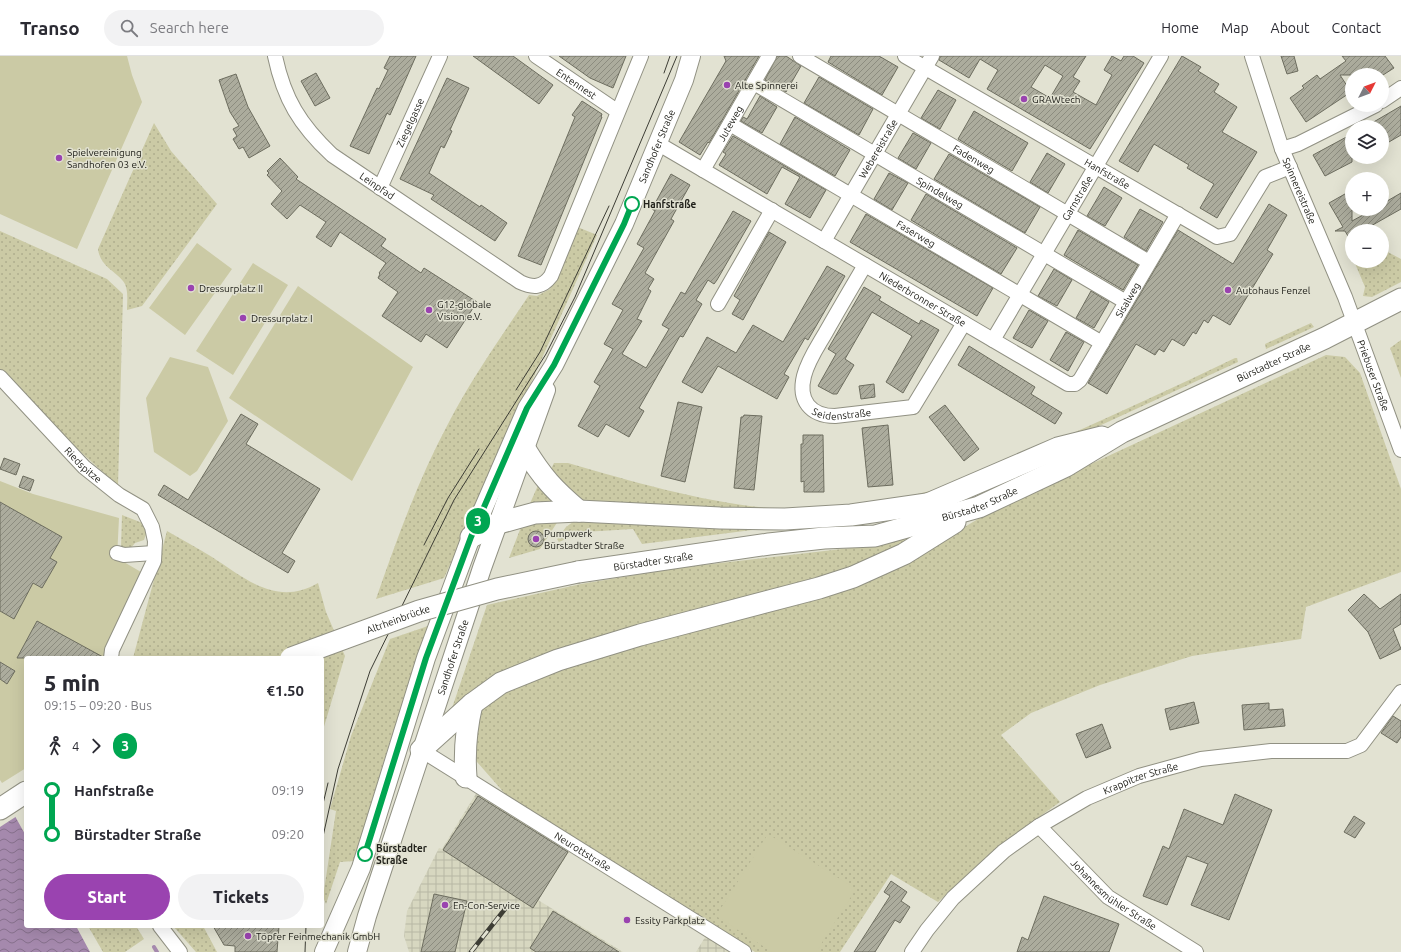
<!DOCTYPE html>
<meta charset="utf-8">
<style>
body{margin:0;font-family:Ubuntu,sans-serif;background:#f2f2f3;color:#2b2b33;height:100vh;display:flex;flex-direction:column;font-size:15px;white-space:nowrap}
*{box-sizing:border-box;margin:0}
p{font-size:13px;color:#7c7c81}
.icon{flex:none;width:22px;height:22px;fill:none;stroke:currentColor;stroke-width:2;stroke-linecap:round;stroke-linejoin:round}
.map{position:relative;flex:1;overflow:hidden}
.side{position:absolute;left:24px;top:600px;width:300px;height:272px;display:flex;flex-direction:column;background:#fff;border-radius:4px;box-shadow:0 4px 16px #0002}
.side>*{flex:none}
.badge{padding:0 8px;border-radius:13px;font-size:14px;line-height:26px}
.needle{width:26px;rotate:48deg}
.fabs{position:absolute;left:1345px;top:12px;display:grid;gap:8px}
.fabs a{display:grid;place-items:center;width:44px;height:44px;border-radius:50%;background:#fff;box-shadow:0 4px 16px #0002;font-size:20px}
.map>.badge{position:absolute;translate:-50% -50%;box-shadow:0 0 0 2px #fff}
.legs{display:flex;align-items:center;gap:6px;height:44px;padding:0 20px;font-size:13px}
.legs p{margin-inline-start:auto}
.overview{display:flex;align-items:center;justify-content:space-between;height:68px;padding:0 20px}
h1{font-size:22px;font-weight:800;line-height:30px}
.action{display:flex;gap:8px;margin-top:auto;padding:8px 20px}
.action a{flex:1;height:46px;border-radius:24px;background:#9a43b0;color:#fff;font-size:16px;font-weight:800;line-height:46px;text-align:center}
.action a+a{background:#f2f2f3;color:#2b2b33}
ul{padding:0 20px;list-style:none}
li{display:flex;align-items:center;gap:14px;height:44px;font-size:15px}
li i{display:grid;place-items:center;width:6px;height:100%;margin:0 5px;background:currentColor}
li i::after{content:'';width:10px;height:10px;margin:-5px;border:3px solid;border-radius:50%;background:#fff}
li p{margin-inline-start:auto}
li:first-child i{background:linear-gradient(#0000 50%,currentColor 0)}
li:last-child i{background:linear-gradient(currentColor 50%,#0000 0)}
header{display:flex;align-items:center;gap:24px;box-sizing:border-box;height:56px;padding:0 20px;background:#fff;border-bottom:1px solid #e1e1e2}
header strong{font-size:19px}
nav{display:flex;gap:22px;margin-inline-start:auto;font-size:14px}
.search{width:280px;height:36px;background:#f2f2f3;display:flex;align-items:center;gap:10px;box-sizing:border-box;padding:0 14px;border-radius:22px;color:#7c7c81;font-size:15px}
.map>svg:first-child{display:block}
.industrial{fill:url(#industrial-grid)}
.grass{fill:url(#grass-dots)}
.garden{fill:#cbcaa5}
.water{fill:url(#water-waves)}
.pier{fill:#e2e2d2}
.lines{fill:none;stroke-linecap:round;stroke-linejoin:round}
.stream{stroke:#a589ad;stroke-width:4}
.building{fill:url(#building-hatch);stroke:#6d6d5f;fill-rule:evenodd}
.minor-casing{stroke:#919183;stroke-width:16}
.tertiary-casing{stroke:#919183;stroke-width:20}
.secondary-casing{stroke:#919183;stroke-width:23}
.minor{stroke:#fff;stroke-width:14}
.tertiary{stroke:#fff;stroke-width:18}
.secondary{stroke:#fff;stroke-width:21}
.tram{stroke:#3d3d35;stroke-width:1}
.rail-casing{stroke:#3d3d35;stroke-width:4.5}
.rail{stroke:#e2e2d2;stroke-width:3;stroke-dasharray:9;stroke-linecap:butt}
.secondary-bridge-casing{stroke:#919183;stroke-width:23;stroke-linecap:butt}
.secondary-bridge{stroke:#fff;stroke-width:21}
.line-1-casing{stroke:#fff;stroke-width:9}
.line-1{stroke:#00a651;stroke-width:6}
.poi-dot{fill:#9a43b0;stroke:#e2e2d2;stroke-width:1.5}
.stop-1-dot{fill:#fff;stroke:#00a651;stroke-width:2}
.labels{text-anchor:middle;stroke-width:3;stroke-linejoin:round;paint-order:stroke}
.street-label{font-size:10px;fill:#22221c;stroke:#e2e2d2}
.poi-label{font-size:10px;fill:#22221c;stroke:#e2e2d2;text-anchor:start}
.stop-label{font-size:10px;font-weight:bold;fill:#22221c;stroke:#e2e2d2;text-anchor:start}
</style>
<header>
<strong>Transo</strong>
<div class="search"><svg class="icon" aria-label="search" viewBox="0 0 24 24"><circle cx="10" cy="10" r="6"/><path d="M15 15l6 6"/></svg>Search here</div>
<nav><a>Home</a><a>Map</a><a>About</a><a>Contact</a></nav>
</header>
<div class="map">
<svg width="1401" height="896" viewBox="0 0 1401 896">
<defs>
<pattern id="industrial-grid" width="8" height="8" patternUnits="userSpaceOnUse"><rect width="8" height="8" fill="#d7d7c0"/><path d="M0 4h8M4 0v8" fill="none" stroke="#b8b8a4"/></pattern>
<pattern id="grass-dots" width="8" height="8" patternUnits="userSpaceOnUse"><rect width="8" height="8" fill="#cbcaa5"/><path d="M2 2h.1M6 6h.1" fill="none" stroke="#aead8d" stroke-width="1.8" stroke-linecap="round"/></pattern>
<pattern id="water-waves" width="16" height="10" patternUnits="userSpaceOnUse"><rect width="16" height="10" fill="#a589ad"/><path d="M0 5q4-4 8 0t8 0" fill="none" stroke="#86708c"/></pattern>
<pattern id="building-hatch" width="6" height="6" patternUnits="userSpaceOnUse"><rect width="6" height="6" fill="#acac9d"/><path d="M-1 1l2-2M0 6l6-6M5 7l2-2" fill="none" stroke="#8c8c7f"/></pattern>
</defs>
<rect width="100%" height="100%" fill="#e2e2d2"/>
<path class="industrial" d="M477 736 569 796 538 844 623 896H409L404 880 407 855 439 792 442 793Z
M707 878 735 896H696Z"/>
<path class="grass" d="M154 67 171 95 217 148 142 250 127 254C127 246 129 232 123 225 114 214 100 210 98 193Z
M575 170 597 179 444 522 376 543C397 482 419 422 449 366 472 322 501 281 529 239L537 240 550 233Z
M0 175 107 223 123 238 118 430 47 365 0 314Z
M1382 193 1401 203V226L1372 241 1363 240 1365 231 1354 205H1382Z
M1311 267 1314 271 1266 293 1265 288Z
M1401 284V322L1390 292Z
M1326 299 1345 301 1360 317 1401 433V516L1306 551 1301 583 1192 600 1100 629 1031 657 1001 679 1060 746 997 791 938 846 891 818 840 896H755L507 740 470 698C473 682 475 661 486 649 500 633 540 620 561 613L898 511 998 451Z
M1235 302H1237L1238 306 995 418 939 437 817 457 591 447 576 443 548 419 554 407H568C638 427 708 448 781 453 833 456 902 444 951 429 989 417 1026 398 1062 382 1120 356 1177 330 1235 302Z
M539 427 562 450 528 452Z
M122 459 145 468 146 478 144 484 135 487 129 494 121 492Z
M560 462 540 493 509 502 523 466Z
M577 463 791 469 642 488 633 473 583 476 559 486 557 483 566 471Z
M936 471 837 520 556 597 452 652 487 549 581 528 677 512 859 491Z
M167 475C182 484 198 492 212 501 246 523 277 551 318 527L326 556 345 600 323 674 322 602H133Z
M431 569 389 688 354 805 340 806 326 848 323 841 336 755 330 753 351 680 390 583Z
M88 870H136L144 883 125 896H103Z
M173 870H203L217 896H196Z"/>
<path class="garden" d="M0 0H127L132 19 142 46 77 193 0 158Z
M197 187 232 213 185 279 149 252Z
M253 207 288 229 233 319 196 295Z
M298 230 413 311 352 425 229 342Z
M170 301 208 311 228 365 197 415 190 420 154 396 146 342Z
M0 425 33 438 119 462 117 502 141 516 105 602H26V712L2 727 0 724Z
M768 778 856 833 816 896H772L716 860Z"/>
<path class="water" d="M0 733 26 780V870H76L90 896H0Z"/>
<path class="pier" d="M0 731 17 760 0 771Z"/>
<g class="lines">
<path class="stream" d="M154 891 157 896"/>
</g>
<path class="building" d="M390 0H416L390 59 387 57 369 98 350 90 377 32 379 33 388 14 384 12Z
M473 0H513L553 29 539 48Z
M559 0H626L613 32 590 22Z
M724 0H759L709 87 708 86 700 99 679 86 726 5Z
M777 0H786L801 10 786 36 765 24Z
M831 0H879L898 11 882 39 828 6Z
M940 0H1086L1073 21 1080 25 1073 36 1096 49 1112 19 1104 14 1112 0 1121 5 1124 0H1133L1144 7 1090 93 987 33 998 14 980 3 969 22 939 4ZM1045 9 1063 20 1050 42 1031 31Z
M1182 0 1201 11 1198 15 1219 28 1214 36 1237 51 1222 76 1257 96 1217 162 1200 152 1214 128 1187 112 1189 109 1154 88 1138 116 1119 105Z
M1281 0H1294L1298 15 1287 18Z
M1342 0H1385L1394 12 1383 19H1340L1351 36 1306 66 1290 42 1304 32 1302 30 1317 19 1320 23 1346 5Z
M316 17 330 42 315 50 301 25Z
M236 18 248 51 270 90 249 102 243 91 239 93 233 83 237 80 233 73 239 70 230 56 219 24Z
M819 21 873 53 859 79 804 47Z
M447 22 469 32 450 74 452 75 444 92 441 90 429 117 480 151 481 149 507 167 495 185 431 143 434 139 400 123Z
M938 34 956 44 940 73 921 62Z
M760 40 777 51 762 77 741 65 743 61 747 63Z
M582 45 602 58 601 61H602L541 209 518 200 575 61 572 59Z
M1401 50V79L1382 90V71H1365Z
M974 55 1028 87 1012 115 958 83Z
M795 61 850 94 835 120 780 88Z
M913 77 931 87 916 113 898 102Z
M1352 78V106L1325 120 1313 99Z
M733 80 826 134 810 162 785 148 800 121 782 111 767 138 719 109 726 98 723 96Z
M1047 97 1065 108 1048 137 1030 126Z
M949 98 1040 151 1025 177 934 123Z
M280 102 298 121 296 123 386 183 381 190 421 217 424 212 477 246 447 292 426 278 421 286 382 260 398 236 378 222 380 218 379 217 386 207 340 176 331 191 316 181 326 166 300 149 287 163 271 148 282 135 267 119 269 117 267 115Z
M889 117 908 127 892 154 874 143Z
M671 118 690 129 671 163 674 165 645 217 654 223 648 233 651 235 637 263 642 265 622 298 646 312 669 273 662 269 681 236 685 238 733 155 751 165 717 224 714 228 708 224 696 244 702 248 683 281 680 280 639 352 644 355 629 381 606 368 598 381 578 370 600 330 594 326 613 293 604 288 623 254 612 248 644 192 637 188 655 155 652 153Z
M1104 131 1122 142 1105 170 1087 160Z
M1352 134V165L1374 153H1382V148L1401 137V153L1362 175H1352V187L1345 175H1335L1343 171 1329 147Z
M926 138 1017 192 1001 218 911 164Z
M1269 148 1287 159 1267 194 1273 198 1230 269 1213 259 1208 267 1204 264 1196 278 1193 276 1184 290 1172 283 1164 296 1159 293 1155 299 1136 288 1107 338 1088 327 1178 174 1233 208Z
M1140 153 1163 166 1146 195 1124 181Z
M866 158 993 232 977 260 850 186Z
M1078 174 1138 209 1123 234 1064 199Z
M769 176 786 186 743 264 732 258 740 244 734 240Z
M827 210 845 220 808 284 805 282 784 318 789 321 777 343 718 310 702 337 682 326 707 281 736 297 753 269 783 286Z
M1054 213 1072 224 1057 250 1038 240Z
M864 231 881 241 879 244 919 268 921 264 939 274 903 337 886 326 912 280 872 256 845 303 854 309 837 338H833L818 330 836 298 828 293Z
M1091 235 1109 246 1094 272 1076 262Z
M1029 254 1048 265 1032 292 1013 282Z
M1066 276 1084 286 1068 315 1050 304Z
M969 290 1035 331 1031 338 1062 357 1055 368 958 309Z
M874 328 875 341 861 343 859 330Z
M678 346 702 351 685 426 661 420Z
M945 349 979 393 964 405 929 361Z
M241 358 258 368 246 388 320 433 282 497 295 505 288 517 158 439 164 429 188 444Z
M744 359 762 360 754 434 734 432 741 361H743Z
M888 369 893 429 868 431 862 372Z
M803 379H823L824 436H804V425L801 426V388H803Z
M4 402 20 408 16 419 0 413Z
M23 420 34 424 30 435 19 431Z
M0 446 62 481 50 502 57 506 42 532 33 527 14 563 0 555Z
M528 483a8 8 0 1 1 16 0a8 8 0 1 1-16 0Z
M1364 538 1380 553 1401 538V568L1393 573 1401 593 1380 603 1368 576 1348 554Z
M37 565 103 601V602H17Z
M0 606 15 615 7 628 0 623Z
M1194 646 1199 667 1170 674 1165 653Z
M1269 647V654L1283 653 1285 670 1244 674 1242 649Z
M1393 660 1401 665V681L1397 687 1381 677Z
M1102 668 1111 692 1086 702 1076 678Z
M1235 738 1272 754 1229 864 1191 849 1208 808 1187 800 1167 849 1143 840 1163 790 1169 793 1184 753 1223 769Z
M478 740 568 796 533 852 443 794Z
M1354 760 1365 767 1355 782 1344 776Z
M891 825 907 836 901 845 910 851 900 867 895 864 875 896H854L890 840 884 836Z
M434 838 467 845 455 896H421Z
M1044 840 1119 868 1109 896H1017L1022 881 1028 884Z
M553 855 619 896H536L530 892Z
M213 870H279L277 896H235V890L224 889Z"/>
<g class="lines">
<defs>
<g id="minor">
<path id="s1" d="M275 0C284 43 300 69 332 99L520 226C533 232 542 232 551 220L641 0"/>
<path id="s2" d="M536 0 617 55"/>
<path id="s3" d="M800 0 1149 206"/>
<path id="s4" d="M905 0 1217 181 1230 178 1265 121 1290 111"/>
<path id="s5" d="M1252 0 1282 93 1345 241 1401 394"/>
<path id="s6" d="M754 27 1126 246"/>
<path d="M1382 45 1401 32"/>
<path id="s7" d="M730 68 1102 287"/>
<path id="s8" d="M657 87 1068 328H1075L1080 324 1178 158"/>
<path d="M1282 93 1298 88 1376 49"/>
<path id="s9" d="M703 114 769 0"/>
<path id="s10" d="M380 132 440 0"/>
<path id="s11" d="M824 185 932 0"/>
<path id="s12" d="M865 209C852 231 839 253 826 276 818 290 808 304 804 320 798 344 810 360 835 360L913 351 964 267"/>
<path d="M718 248 772 154"/>
<path id="s13" d="M993 284 1161 0"/>
<path id="s14" d="M0 321 84 411 119 439 143 453 152 471 155 485 154 505 112 594 111 602"/>
<path d="M117 497 124 499 154 497"/>
<path id="s15" d="M421 694 744 896"/>
<path id="s16" d="M1039 770 1108 841 1196 896"/>
<path d="M160 870 180 896"/>
<path id="s17" d="M912 896 927 874 953 842 1004 795 1039 770 1087 742 1139 720 1201 703 1271 695H1347L1361 689 1401 636"/>
</g>
<g id="tertiary">
<path id="s18" d="M324 896 361 812 426 602 471 481 527 352 554 309 624 168 684 24 691 0"/>
<path id="s19" d="M357 896 367 860 482 512 546 334"/>
</g>
<g id="secondary">
<path d="M525 393C542 421 554 434 579 455"/>
<path d="M921 451 1058 392 1102 381"/>
<path d="M471 481 499 467 535 457 579 455 720 462 785 463 851 459 934 447"/>
<path id="s20" d="M578 516 769 488 824 482 875 480 979 451 1066 410 1122 376 1325 282 1401 243"/>
<path d="M421 694 472 648 501 627 558 604 640 579 819 532 853 521 904 498 955 466"/>
<path d="M466 721C464 695 466 673 472 648"/>
<path d="M0 753 26 736"/>
</g>
</defs>
<use href="#minor" class="minor-casing"/>
<use href="#tertiary" class="tertiary-casing"/>
<use href="#secondary" class="secondary-casing"/>
<use href="#minor" class="minor"/>
<use href="#tertiary" class="tertiary"/>
<use href="#secondary" class="secondary"/>
<path class="tram" d="M664 17 670 0
M516 334 540 296 609 150
M424 489 448 442 479 393
M322 752 328 727
M322 785 338 713 370 615 454 444 546 298 575 241 677 0
M305 896 306 870"/>
<defs>
<path id="rail" d="M471 896 505 853"/>
</defs>
<use href="#rail" class="rail-casing"/>
<use href="#rail" class="rail"/>
<defs>
<g id="secondary-bridge">
<path id="s21" d="M291 602 419 555 497 533 578 516"/>
</g>
</defs>
<use href="#secondary-bridge" class="secondary-bridge-casing"/>
<use href="#secondary-bridge" class="secondary-bridge"/>
</g>
<g class="lines">
<defs>
<path id="line-1" d="M365 798 426 602 471 481 527 352 554 309 624 168 632 148"/>
</defs>
<use href="#line-1" class="line-1-casing"/>
<use href="#line-1" class="line-1"/>
</g>
<g class="poi-dot">
<circle cx="727" cy="29" r="4"/>
<circle cx="1024" cy="43" r="4"/>
<circle cx="59" cy="102" r="4"/>
<circle cx="191" cy="232" r="4"/>
<circle cx="1228" cy="234" r="4"/>
<circle cx="429" cy="254" r="4"/>
<circle cx="243" cy="262" r="4"/>
<circle cx="536" cy="483" r="4"/>
<circle cx="445" cy="849" r="4"/>
<circle cx="627" cy="864" r="4"/>
<circle cx="248" cy="880" r="4"/>
</g>
<g class="stop-1-dot">
<circle cx="632" cy="148" r="7"/>
<circle cx="365" cy="798" r="7"/>
</g>
<g class="labels">
<g class="street-label">
<text dy="4" stroke="none"><textPath href="#s2" startOffset="49">Entennest</textPath></text>
<text dy="4" stroke="none"><textPath href="#s10" startOffset="72">Ziegelgasse</textPath></text>
<text dy="4" stroke="none"><textPath href="#s9" startOffset="54">Juteweg</textPath></text>
<text dy="4" stroke="none"><textPath href="#s18" startOffset="874">Sandhofer Straße</textPath></text>
<text dy="4" stroke="none"><textPath href="#s11" startOffset="107">Webereistraße</textPath></text>
<text dy="4" stroke="none"><textPath href="#s3" startOffset="202">Fadenweg</textPath></text>
<text dy="4" stroke="none"><textPath href="#s4" startOffset="234">Hanfstraße</textPath></text>
<text dy="4" stroke="none"><textPath href="#s1" startOffset="171">Leinpfad</textPath></text>
<text dy="4" stroke="none"><textPath href="#s5" startOffset="143">Spinnereistraße</textPath></text>
<text dy="4" stroke="none"><textPath href="#s6" startOffset="216">Spindelweg</textPath></text>
<text dy="4" stroke="none"><textPath href="#s13" startOffset="165">Garnstraße</textPath></text>
<text dy="4" stroke="none"><textPath href="#s7" startOffset="216">Faserweg</textPath></text>
<text dy="4" stroke="none"><textPath href="#s8" startOffset="308">Niederbronner Straße</textPath></text>
<text dy="4" stroke="none"><textPath href="#s8" startOffset="583">Sisalweg</textPath></text>
<text dy="4" stroke="none"><textPath href="#s20" startOffset="736">Bürstadter Straße</textPath></text>
<text dy="4" stroke="none"><textPath href="#s5" startOffset="342">Priebuser Straße</textPath></text>
<text dy="4" stroke="none"><textPath href="#s12" startOffset="194">Seidenstraße</textPath></text>
<text dy="4" stroke="none"><textPath href="#s14" startOffset="121">Riedspitze</textPath></text>
<text dy="4" stroke="none"><textPath href="#s20" startOffset="409">Bürstadter Straße</textPath></text>
<text dy="4" stroke="none"><textPath href="#s20" startOffset="76">Bürstadter Straße</textPath></text>
<text dy="4" stroke="none"><textPath href="#s21" startOffset="114">Altrheinbrücke</textPath></text>
<text dy="4" stroke="none"><textPath href="#s19" startOffset="310">Sandhofer Straße</textPath></text>
<text dy="4" stroke="none"><textPath href="#s17" startOffset="293">Krappitzer Straße</textPath></text>
<text dy="4" stroke="none"><textPath href="#s15" startOffset="191">Neurottstraße</textPath></text>
<text dy="4" stroke="none"><textPath href="#s16" startOffset="102">Johannesmühler Straße</textPath></text>
</g>
<g class="poi-label">
<text x="735" y="33">Alte Spinnerei</text>
<text x="1032" y="47">GRAWtech</text>
<text x="67" y="100">Spielvereinigung<tspan x="67" dy="12">Sandhofen 03 e.V.</tspan></text>
<text x="199" y="236">Dressurplatz II</text>
<text x="1236" y="238">Autohaus Fenzel</text>
<text x="437" y="252">G12-globale<tspan x="437" dy="12">Vision e.V.</tspan></text>
<text x="251" y="266">Dressurplatz I</text>
<text x="544" y="481">Pumpwerk<tspan x="544" dy="12">Bürstadter Straße</tspan></text>
<text x="453" y="853">En-Con-Service</text>
<text x="635" y="868">Essity Parkplatz</text>
<text x="256" y="884">Töpfer Feinmechanik GmbH</text>
</g>
<g class="stop-label">
<text x="643" y="152">Hanfstraße</text>
<text x="376" y="796">Bürstadter<tspan x="376" dy="12">Straße</tspan></text>
</g>
</g>
</svg>
<div class="fabs">
<a><svg class="needle" viewBox="-14 -14 28 28"><path d="M0-13l5 13h-10z" fill="#e53935"/><path d="M0 13l5-13h-10z" fill="#7c7c81"/></svg></a>
<a><svg class="icon" aria-label="layers" viewBox="0 0 24 24"><path d="M12 4l9 5-9 5-9-5zM3 14l9 5 9-5"/></svg></a>
<a>+</a>
<a>−</a>
</div>
<b class="badge" style="left:478px;top:465px;background:#00a651;color:#fff">3</b>
<section class="side">
<div class="overview"><div><h1>5 min</h1><p>09:15 – 09:20 · Bus</p></div><b>€1.50</b></div>
<div class="legs"><svg class="icon" aria-label="walk" viewBox="0 0 24 24"><circle cx="13" cy="4" r="2"/><path d="M13 8l-2 6 4 7M11 14l-3 7M7 12l3-4h3l4 4"/></svg>4<svg class="icon" aria-label="forward" viewBox="0 0 24 24"><path d="M9 5l7 7-7 7"/></svg><b class="badge" style="background:#00a651;color:#fff">3</b></div>
<ul>
<li><i style="color:#00a651"></i><b>Hanfstraße</b><p>09:19</p></li>
<li><i style="color:#00a651"></i><b>Bürstadter Straße</b><p>09:20</p></li>
</ul>
<div class="action"><a>Start</a><a>Tickets</a></div>
</section>
</div>
